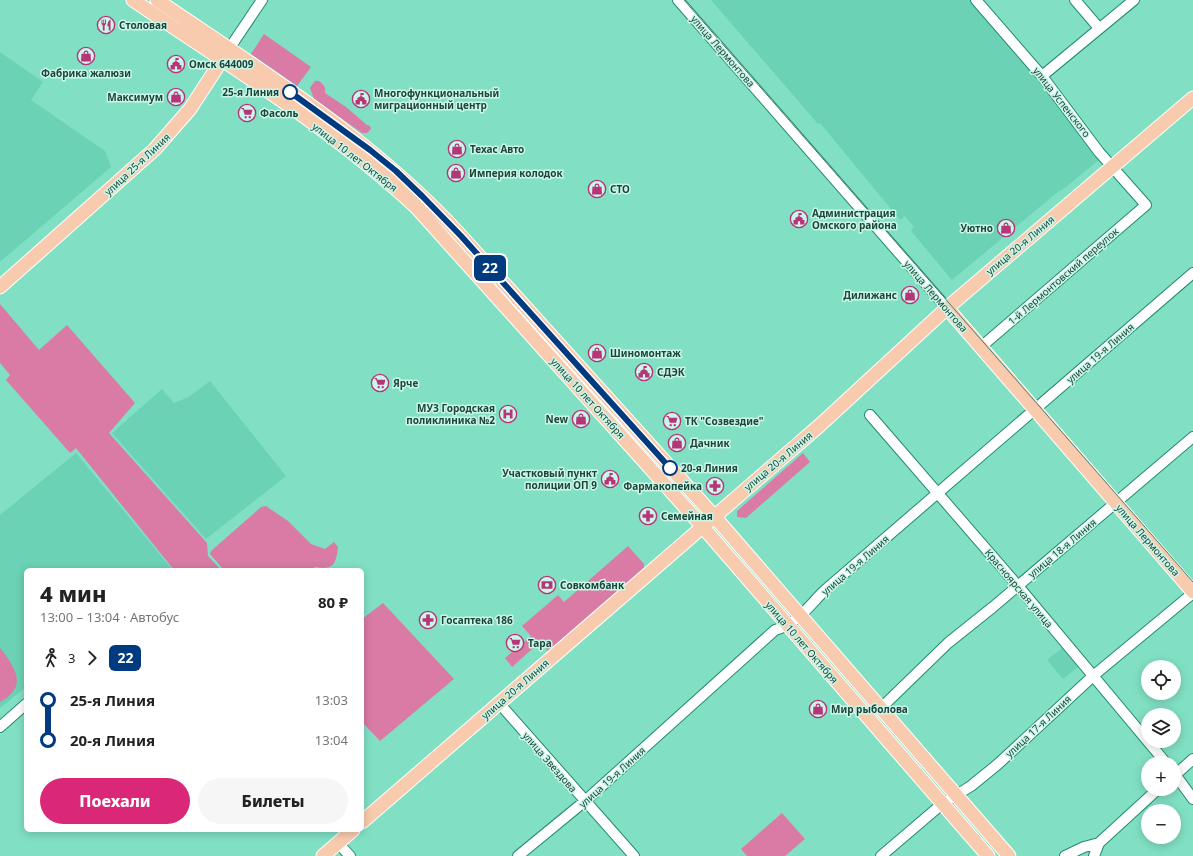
<!DOCTYPE html>
<html lang="ru">
<meta charset="utf-8">
<style>
body{margin:0;font-family:"Noto Sans",sans-serif;background:#f6f6f6;color:#222;height:100vh;display:flex;flex-direction:column;font-size:15px;white-space:nowrap}
*{box-sizing:border-box;margin:0}
p{font-size:13px;color:#767676}
.icon{flex:none;width:22px;height:22px;fill:none;stroke:currentColor;stroke-width:2;stroke-linecap:round;stroke-linejoin:round}
.map{position:relative;flex:1;overflow:hidden}
.details{position:absolute;left:24px;top:568px;width:340px;height:264px;display:flex;flex-direction:column;background:#fff;border-radius:6px;box-shadow:0 2px 10px #0003}
.details>*{flex:none}
.badge{padding:0 8px;border-radius:6px;font-size:14px;line-height:26px}
.fabs{position:absolute;left:1141px;top:660px;display:grid;gap:8px}
.fabs a{display:grid;place-items:center;width:40px;height:40px;border-radius:50%;background:#fff;box-shadow:0 2px 10px #0003;font-size:20px}
.map>.badge{position:absolute;translate:-50% -50%;box-shadow:0 0 0 2px #fff}
.legs{display:flex;align-items:center;gap:6px;height:44px;padding:0 16px;font-size:13px}
.legs p{margin-inline-start:auto}
.summary{display:flex;align-items:center;justify-content:space-between;height:68px;padding:0 16px}
h1{font-size:22px;font-weight:800;line-height:30px}
.button{display:flex;gap:8px;margin-top:auto;padding:8px 16px}
.button a{flex:1;height:46px;border-radius:24px;background:#db2777;color:#fff;font-size:16px;font-weight:800;line-height:46px;text-align:center}
.button a+a{background:#f6f6f6;color:#222}
ul{padding:0 16px;list-style:none}
li{display:flex;align-items:center;gap:14px;height:40px;font-size:15px}
li i{display:grid;place-items:center;width:6px;height:100%;margin:0 5px;background:currentColor}
li i::after{content:'';width:10px;height:10px;margin:-5px;border:3px solid;border-radius:50%;background:#fff}
li p{margin-inline-start:auto}
li:first-child i{background:linear-gradient(#0000 50%,currentColor 0)}
li:last-child i{background:linear-gradient(currentColor 50%,#0000 0)}
.map>svg:first-child{display:block}
.built{fill:#6bd2b5}
.green{fill:#d97ba5}
.lines{fill:none;stroke-linecap:round;stroke-linejoin:round}
.minor-casing{stroke:#228a71;stroke-width:12}
.major-casing{stroke:#fff;stroke-width:15}
.minor{stroke:#fff;stroke-width:10}
.major{stroke:#f9cbae;stroke-width:13}
.tram{stroke:#448270;stroke-width:1}
.line-1-casing{stroke:#fff;stroke-width:9}
.line-1{stroke:#003b80;stroke-width:6}
.stop-1-dot{fill:#fff;stroke:#003b80;stroke-width:2}
.labels{text-anchor:middle;stroke-width:3;stroke-linejoin:round;paint-order:stroke}
.poi-label{font-size:10px;font-weight:bold;fill:#1d453a;stroke:#caf6e8;text-anchor:start}
.street-label{font-size:10px;fill:#1d453a;stroke:#caf6e8}
.stop-label{font-size:10px;font-weight:bold;fill:#1d453a;stroke:#caf6e8;text-anchor:end}
</style>
<div class="map">
<svg width="1193" height="856" viewBox="0 0 1193 856">
<rect width="100%" height="100%" fill="#81e0c4"/>
<path class="built" d="M711 0H972L996 27 1099 160 1061 191 1060 190 952 280 911 231 914 227 905 216 900 220 820 123 818 124Z
M0 52 43 82 31 100 105 151 111 167 0 262Z
M210 381 286 476 206 539 112 433 162 389 174 403 189 397Z
M76 453 171 568 169 570H26V687L0 708V515Z
M1062 648 1078 667 1063 679 1047 660Z"/>
<path class="green" d="M264 34 311 67 297 86 251 54Z
M315 81H319C324 85 326 87 325 93L346 107 367 125 370 126 371 129 367 133H362L314 99 310 88Z
M0 304 39 350 67 325 135 403 109 433 207 543 208 556 221 570H185L183 568 181 570H174L76 448 70 453 6 380 10 375 0 363Z
M803 453 810 462 746 518 737 517V511Z
M266 506 288 521 311 544 325 549 334 542 338 547C336 564 334 570 315 567L311 570H224L210 554 211 551 261 507Z
M628 546 644 564V568L548 651 540 642 512 667 505 658 531 636 522 626 558 595 564 602Z
M383 603 454 679 380 741 362 722V619Z
M0 648C15 667 29 687 0 702Z
M782 813 805 839 785 856H747L741 849Z"/>
<g class="lines">
<defs>
<path id="minor" d="M678 0 947 308
M976 0 1042 76 1099 152 1146 205 981 347
M1075 0 1099 28
M229 49 262 0
M1042 76 1134 0
M870 415 1018 586 1166 763
M499 703 634 856
M880 709 948 643 993 607 1193 437
M0 727 26 704
M1174 773 1193 799
M1174 776 1193 759
M338 843 350 856
M518 856 585 801 775 630C797 624 808 607 824 591L1193 273
M881 856 942 804 971 786 998 764 1093 676 1193 593
M1065 856 1084 847 1099 843 1158 789
M1094 856 1099 843"/>
<path id="major" d="M133 0C229 65 331 128 416 207L702 526 988 856
M157 0C263 72 374 141 461 236L714 516 1009 856
M0 287 155 149 190 109 227 52
M947 308 1193 592
M362 822 819 426 947 308 1193 98
M323 856 353 830"/>
</defs>
<use href="#minor" class="minor-casing"/>
<use href="#major" class="major-casing"/>
<use href="#minor" class="minor"/>
<use href="#major" class="major"/>
<path class="tram" d="M684 0 1193 582"/>
</g>
<g class="lines">
<defs>
<path id="line-1" d="M290 92 370 150 396 171 423 197 461 236 670 468"/>
</defs>
<use href="#line-1" class="line-1-casing"/>
<use href="#line-1" class="line-1"/>
</g>
<defs>
<symbol id="restaurant-ring" viewBox="-11 -11 22 22"><circle r="9.5" fill="#caf6e8" stroke="#b83479" stroke-width="1.5"/><path d="M-5-6h1v4h1v-4h1v4h1v-4h1v5L-1.5 .5V6h-2V.5L-5-1ZM5-6V6H3V1.5H1.5Q1.5-4 5-6Z" fill="#b83479"/></symbol>
<symbol id="shop-ring" viewBox="-11 -11 22 22"><circle r="9.5" fill="#caf6e8" stroke="#b83479" stroke-width="1.5"/><path d="M-5-2.5h2.3a2.7 3.5 0 0 1 5.4 0H5L5.5 6h-11ZM-1.5-2.5h3a1.5 2.3 0 0 0-3 0Z" fill="#b83479"/></symbol>
<symbol id="civic-ring" viewBox="-11 -11 22 22"><circle r="9.5" fill="#caf6e8" stroke="#b83479" stroke-width="1.5"/><path d="M-.6-6.5H3V-4.5H.6V-3L4-1V1h2V6H-6V1h2V-1L-.6-3ZM-1.2 2.5V6h2.4V2.5Z" fill="#b83479"/></symbol>
<symbol id="supermarket-ring" viewBox="-11 -11 22 22"><circle r="9.5" fill="#caf6e8" stroke="#b83479" stroke-width="1.5"/><path d="M-6-5.5h2.5l.6 2H6L4.5 2H-2.5L-4.4-4H-6ZM-1.5 3.2a1.3 1.3 0 1 0 .1 0ZM3 3.2a1.3 1.3 0 1 0 .1 0Z" fill="#b83479"/></symbol>
<symbol id="hospital-ring" viewBox="-11 -11 22 22"><circle r="9.5" fill="#caf6e8" stroke="#b83479" stroke-width="1.5"/><path d="M-5-5h3v3.5h4V-5h3V5h-3V1.5h-4V5h-3Z" fill="#b83479"/></symbol>
<symbol id="pharmacy-ring" viewBox="-11 -11 22 22"><circle r="9.5" fill="#caf6e8" stroke="#b83479" stroke-width="1.5"/><path d="M-2-6h4v4h4v4h-4v4h-4v-4h-4v-4h4Z" fill="#b83479"/></symbol>
<symbol id="bank-ring" viewBox="-11 -11 22 22"><circle r="9.5" fill="#caf6e8" stroke="#b83479" stroke-width="1.5"/><path d="M-6-4H6V4H-6ZM0-2.3a2.3 2.3 0 1 0 0 4.6a2.3 2.3 0 1 0 0-4.6Z" fill="#b83479"/></symbol>
</defs>
<g fill-rule="evenodd">
<use href="#restaurant-ring" x="96" y="15" width="20" height="20"/>
<use href="#shop-ring" x="76" y="46" width="20" height="20"/>
<use href="#civic-ring" x="166" y="54" width="20" height="20"/>
<use href="#shop-ring" x="166" y="87" width="20" height="20"/>
<use href="#civic-ring" x="351" y="89" width="20" height="20"/>
<use href="#supermarket-ring" x="237" y="103" width="20" height="20"/>
<use href="#shop-ring" x="447" y="139" width="20" height="20"/>
<use href="#shop-ring" x="446" y="163" width="20" height="20"/>
<use href="#shop-ring" x="587" y="179" width="20" height="20"/>
<use href="#civic-ring" x="789" y="209" width="20" height="20"/>
<use href="#shop-ring" x="996" y="218" width="20" height="20"/>
<use href="#shop-ring" x="900" y="285" width="20" height="20"/>
<use href="#shop-ring" x="587" y="343" width="20" height="20"/>
<use href="#civic-ring" x="634" y="362" width="20" height="20"/>
<use href="#supermarket-ring" x="370" y="373" width="20" height="20"/>
<use href="#hospital-ring" x="498" y="404" width="20" height="20"/>
<use href="#shop-ring" x="571" y="409" width="20" height="20"/>
<use href="#supermarket-ring" x="662" y="411" width="20" height="20"/>
<use href="#shop-ring" x="667" y="433" width="20" height="20"/>
<use href="#civic-ring" x="600" y="469" width="20" height="20"/>
<use href="#pharmacy-ring" x="705" y="476" width="20" height="20"/>
<use href="#pharmacy-ring" x="638" y="506" width="20" height="20"/>
<use href="#bank-ring" x="537" y="575" width="20" height="20"/>
<use href="#pharmacy-ring" x="418" y="610" width="20" height="20"/>
<use href="#supermarket-ring" x="505" y="633" width="20" height="20"/>
<use href="#shop-ring" x="808" y="699" width="20" height="20"/>
</g>
<g class="stop-1-dot">
<circle cx="290" cy="92" r="7"/>
<circle cx="670" cy="468" r="7"/>
</g>
<g class="labels">
<g class="poi-label">
<text x="119" y="29">Столовая</text>
<text x="189" y="68">Омск 644009</text>
<text x="86" y="77" text-anchor="middle">Фабрика жалюзи</text>
<text x="374" y="97">Многофункциональный<tspan x="374" dy="12">миграционный центр</tspan></text>
<text x="163" y="101" text-anchor="end">Максимум</text>
<text x="260" y="117">Фасоль</text>
<text x="470" y="153">Техас Авто</text>
<text x="469" y="177">Империя колодок</text>
<text x="610" y="193">СТО</text>
<text x="812" y="217">Администрация<tspan x="812" dy="12">Омского района</tspan></text>
<text x="993" y="232" text-anchor="end">Уютно</text>
<text x="897" y="299" text-anchor="end">Дилижанс</text>
<text x="610" y="357">Шиномонтаж</text>
<text x="657" y="376">СДЭК</text>
<text x="393" y="387">Ярче</text>
<text x="495" y="412" text-anchor="end">МУЗ Городская<tspan x="495" dy="12">поликлиника №2</tspan></text>
<text x="568" y="423" text-anchor="end">New</text>
<text x="685" y="425">ТК "Созвездие"</text>
<text x="690" y="447">Дачник</text>
<text x="597" y="477" text-anchor="end">Участковый пункт<tspan x="597" dy="12">полиции ОП 9</tspan></text>
<text x="702" y="490" text-anchor="end">Фармакопейка</text>
<text x="661" y="520">Семейная</text>
<text x="560" y="589">Совкомбанк</text>
<text x="441" y="624">Госаптека 186</text>
<text x="528" y="647">Тара</text>
<text x="831" y="713">Мир рыболова</text>
</g>
<g class="street-label">
<text transform="translate(723 51) rotate(49)" y="4">улица Лермонтова</text>
<text transform="translate(1062 102) rotate(52)" y="4">улица Успенского</text>
<text transform="translate(355 157) rotate(38)" y="4">улица 10 лет Октября</text>
<text transform="translate(137 164) rotate(-43)" y="4">улица 25-я Линия</text>
<text transform="translate(1020 245) rotate(-40)" y="4">улица 20-я Линия</text>
<text transform="translate(1063 276) rotate(-41)" y="4">1-й Лермонтовский переулок</text>
<text transform="translate(936 296) rotate(49)" y="4">улица Лермонтова</text>
<text transform="translate(1100 353) rotate(-41)" y="4">улица 19-я Линия</text>
<text transform="translate(588 398) rotate(48)" y="4">улица 10 лет Октября</text>
<text transform="translate(778 461) rotate(-40)" y="4">улица 20-я Линия</text>
<text transform="translate(1148 540) rotate(49)" y="4">улица Лермонтова</text>
<text transform="translate(1062 548) rotate(-40)" y="4">улица 18-я Линия</text>
<text transform="translate(855 565) rotate(-41)" y="4">улица 19-я Линия</text>
<text transform="translate(1019 588) rotate(50)" y="4">Красноярская улица</text>
<text transform="translate(802 642) rotate(49)" y="4">улица 10 лет Октября</text>
<text transform="translate(515 689) rotate(-41)" y="4">улица 20-я Линия</text>
<text transform="translate(1038 726) rotate(-43)" y="4">улица 17-я Линия</text>
<text transform="translate(550 762) rotate(49)" y="4">улица Звездова</text>
<text transform="translate(612 777) rotate(-42)" y="4">улица 19-я Линия</text>
</g>
<g class="stop-label">
<text x="279" y="96">25-я Линия</text>
<text x="681" y="472" text-anchor="start">20-я Линия</text>
</g>
</g>
</svg>
<div class="fabs">
<a><svg class="icon" aria-label="locate" viewBox="0 0 24 24"><circle cx="12" cy="12" r="6"/><path d="M12 2v4M12 18v4M2 12h4M18 12h4"/></svg></a>
<a><svg class="icon" aria-label="layers" viewBox="0 0 24 24"><path d="M12 4l9 5-9 5-9-5zM3 14l9 5 9-5"/></svg></a>
<a>+</a>
<a>−</a>
</div>
<b class="badge" style="left:490px;top:268px;background:#003b80;color:#fff">22</b>
<section class="details">
<div class="summary"><div><h1>4 мин</h1><p>13:00 – 13:04 · Автобус</p></div><b>80 ₽</b></div>
<div class="legs"><svg class="icon" aria-label="walk" viewBox="0 0 24 24"><circle cx="13" cy="4" r="2"/><path d="M13 8l-2 6 4 7M11 14l-3 7M7 12l3-4h3l4 4"/></svg>3<svg class="icon" aria-label="forward" viewBox="0 0 24 24"><path d="M9 5l7 7-7 7"/></svg><b class="badge" style="background:#003b80;color:#fff">22</b></div>
<ul>
<li><i style="color:#003b80"></i><b>25-я Линия</b><p>13:03</p></li>
<li><i style="color:#003b80"></i><b>20-я Линия</b><p>13:04</p></li>
</ul>
<div class="button"><a>Поехали</a><a>Билеты</a></div>
</section>
</div>
